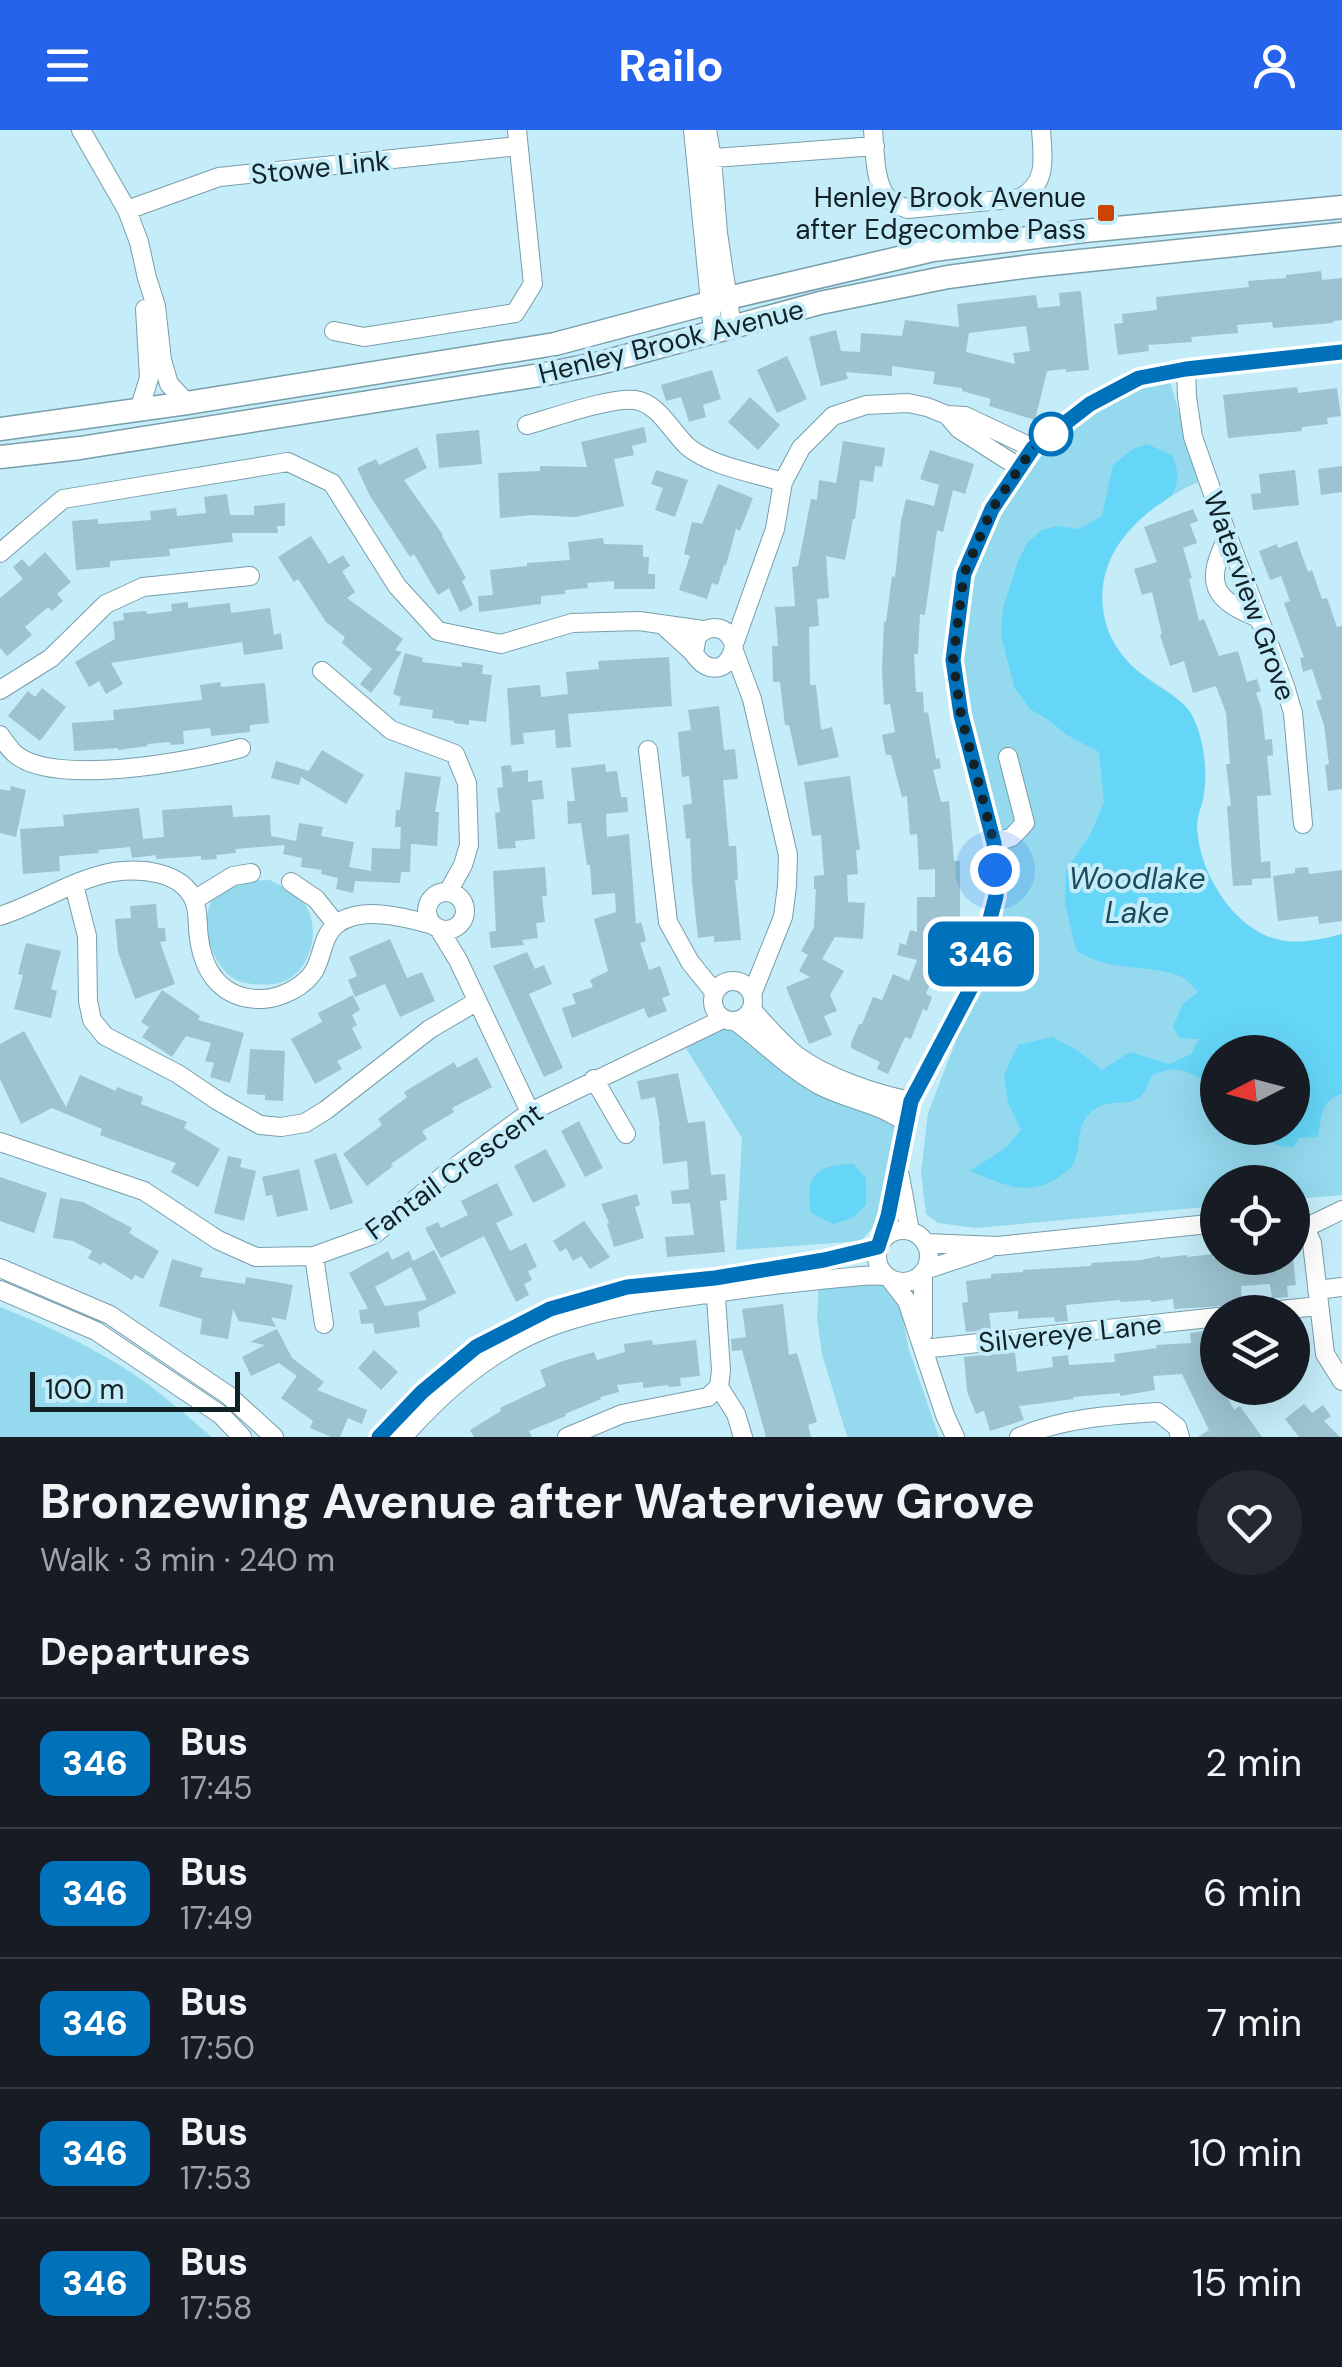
<!DOCTYPE html>
<meta charset="utf-8">
<style>
body{margin:0;font-family:"DM Sans",sans-serif;background:#242831;color:#f1f3f6;height:100vh;display:flex;flex-direction:column;font-size:38px;white-space:nowrap}
*{box-sizing:border-box;margin:0}
p{font-size:32px;color:#9ea1a6}
.icon{flex:none;width:55px;height:55px;fill:none;stroke:currentColor;stroke-width:2;stroke-linecap:round;stroke-linejoin:round}
.map{position:relative;height:1307px;overflow:hidden}
.side{display:flex;flex-direction:column;background:#171b24;flex:1}
.side>*{flex:none}
.badge{padding:0 20px;border-radius:15px;font-size:35px;line-height:65px}
.needle{width:65px;rotate:264deg}
.fabs{position:absolute;left:1200px;top:905px;display:grid;gap:20px}
.fabs a{display:grid;place-items:center;width:110px;height:110px;border-radius:50%;background:#171b24;box-shadow:0 10px 40px #0002;font-size:50px}
.scale{position:absolute;left:30px;bottom:25px;width:210px;box-sizing:border-box;padding-left:10px;border:5px solid #122126;border-top:0;font-size:28px;line-height:35px;white-space:nowrap;color:#122126;-webkit-text-stroke:8px #c4ecf9;paint-order:stroke}
.you{position:absolute;width:50px;height:50px;margin:-25px;border:8px solid #fff;border-radius:50%;background:#1a73e8;box-shadow:0 0 0 15px #1a73e833}
.map>.badge{position:absolute;translate:-50% -50%;box-shadow:0 0 0 5px #fff}
h2{padding:0 40px;font-size:38px;line-height:90px}
.round{display:grid;place-items:center;flex:none;width:105px;height:105px;border-radius:52px;background:#242831}
.summary{display:flex;align-items:center;justify-content:space-between;height:170px;padding:0 40px}
h1{font-size:48px;font-weight:700;line-height:75px}
ul{padding:0;list-style:none}
li{display:flex;align-items:center;gap:30px;height:130px;padding:0 40px;border-top:2px solid #363941}
li div{flex:1}
li b{display:block;font-size:38px}
li em{font-style:normal}
li .badge{min-width:110px;font-weight:700;text-align:center}
header{display:flex;justify-content:space-between;align-items:center;height:130px;padding:0 40px;background:#2563eb;color:#fff;font-size:45px;font-weight:700}
.map>svg:first-child{display:block}
.green{fill:#94d9ee;fill-rule:evenodd}
.water{fill:#65d6f7}
.building{fill:#9cc3cf;fill-rule:evenodd}
.lines{fill:none;stroke-linecap:round;stroke-linejoin:round}
.minor-casing{stroke:#789eaa;stroke-width:20}
.major-casing{stroke:#789eaa;stroke-width:25}
.minor{stroke:#fff;stroke-width:18}
.major{stroke:#fff;stroke-width:22}
.line-casing{stroke:#fff;stroke-width:22}
.line{stroke:#0072bc;stroke-width:15}
.walk{stroke:#122126;stroke-width:10;stroke-dasharray:0 18}
.poi-dot{fill:#cb4502;stroke:#c4ecf9;stroke-width:4}
.stop-dot{fill:#fff;stroke:#0072bc;stroke-width:5}
.labels{text-anchor:middle;stroke-width:8;stroke-linejoin:round;paint-order:stroke}
.street-label{font-size:28px;fill:#122126;stroke:#c4ecf9}
.poi-label{font-size:28px;fill:#122126;stroke:#c4ecf9;text-anchor:end}
.water-label{font-size:30px;font-style:italic;fill:#1b4c5a;stroke:#c4ecf9}
</style>
<header><svg class="icon" aria-label="menu" viewBox="0 0 24 24"><path d="M4 6h16M4 12h16M4 18h16"/></svg>Railo<svg class="icon" aria-label="person" viewBox="0 0 24 24"><circle cx="12" cy="8" r="4"/><path d="M4 21q1-7 8-7t8 7"/></svg></header>
<div class="map">
<svg width="1342" height="1307" viewBox="0 0 1342 1307">
<rect width="100%" height="100%" fill="#c4ecf9"/>
<path class="green" d="M1169 247 1198 352C1146 375 1093 421 1104 483 1107 500 1114 518 1126 531 1143 548 1181 565 1191 584 1204 606 1208 640 1204 666 1202 676 1197 685 1197 695 1197 740 1234 802 1282 810 1300 814 1324 809 1342 804V1065L1293 1069 1292 1052H1218L1217 1076 976 1098 938 1093 926 1084 921 1043 928 983 1002 792 1004 712 974 599 961 521 968 451 1005 364 1053 308 1114 265ZM1218 922H1292V998H1218Z
M270 750C278 755 289 759 297 765 325 789 314 843 279 853 267 856 243 855 233 848 219 840 206 811 206 795 205 786 211 774 213 765L244 751Z
M729 896 899 989 882 1087 861 1111 736 1120 742 1008 682 912 712 898Z
M874 1143 897 1161 909 1220 939 1307H848L844 1297 822 1224 817 1189 819 1148Z
M0 1177C41 1193 82 1212 119 1235 153 1255 182 1282 212 1307H0Z"/>
<path class="water" d="M1147 314 1172 325C1177 336 1180 349 1174 361 1170 369 1157 375 1151 380 1122 404 1101 431 1102 470 1102 507 1127 536 1157 556 1169 564 1185 572 1192 585 1203 608 1208 641 1203 666 1202 676 1197 686 1197 696 1198 741 1234 802 1282 811 1301 814 1324 809 1342 804V964C1321 970 1321 987 1318 1007L1299 1008 1293 1018 1276 1015 1258 998H1292V922H1218L1217 961C1193 944 1181 931 1151 946 1139 989 1116 961 1091 982 1075 996 1082 1016 1074 1032 1071 1040 1063 1043 1057 1048 1026 1068 1001 1053 970 1041L1007 1017 1021 1000 1008 973 1004 945 1018 915 1052 907 1077 920 1102 940 1130 922 1170 934 1191 924 1199 909 1180 908 1173 897 1182 875 1198 862C1193 857 1187 849 1180 846 1145 833 1109 843 1076 820L1065 773 1066 741 1091 703 1104 672 1099 622 1067 605 1050 591 1030 579 1014 557 1001 505 1003 478 1018 431 1028 412 1042 400 1057 396 1079 399 1102 386 1113 335 1133 319Z
M853 1034 866 1048V1075L852 1088 833 1094 811 1083C805 1045 816 1035 853 1034Z"/>
<path class="building" d="M1321 141 1322 150 1342 148V190L1333 191V193L1273 198 1272 192 1237 195 1238 203 1191 207 1192 212 1148 215 1149 221 1118 225 1114 194 1123 193 1122 184 1157 180 1156 167 1249 157 1248 151 1286 148V145Z
M1081 161 1089 240 1066 242V239L1047 241 1035 290 989 276 991 269 962 261V258L933 254 935 242 892 236V246L846 242 848 249 821 256 809 207 836 200 841 221 860 222 861 203 902 206 905 190 959 197 957 174 1036 165 1038 178 1060 176 1059 163ZM1026 196 1030 221 1013 223 1015 234 966 222 969 203Z
M787 226 807 269 777 283 757 240Z
M712 240 721 269 703 275 706 287 689 292 681 267 666 271 661 255Z
M1297 257 1298 263 1337 258 1341 286 1327 288 1328 294 1302 297V301L1228 308 1223 265Z
M750 267 780 295 758 320 728 292Z
M644 297 647 312 632 316 634 325 614 329 624 376 575 387 533 385 500 388 498 343 540 341V336L587 337 581 312Z
M479 300 482 334 439 338 436 304Z
M843 311 885 318 882 337 875 336 873 352 860 350 855 389H853L845 430 826 426 829 468 817 469 819 496 809 497 810 555H816L821 600 832 597 839 627 798 636 789 595H785L780 552H773L772 516H778L775 477 795 476 792 437 798 436 811 369 817 370 819 350 836 353Z
M417 317 427 338 404 350 443 405 442 406 466 448 462 451 473 475 460 482 449 458 438 465 414 424 410 427 370 366 357 338 376 329 379 335Z
M930 320 974 334 965 364 953 360 943 402 937 400 925 485 920 484 918 524H914L916 562H923L924 583 928 582 936 629 939 628 941 638 933 640 941 672 949 671 954 731H960V790H956L944 837 937 835 926 864 932 867 927 881 923 879 911 909 905 907 888 944 877 939 880 932 851 918V913L859 894H862L873 867 882 870 893 844 909 851 917 830 897 825 900 813 906 815 910 800 917 802V767H935V739L919 740 917 704 910 705 907 666 902 667 891 625H886L882 605 895 602 890 574 884 575 882 540 884 491 886 492 892 446 895 447 901 391 906 369 934 376 939 355 920 349Z
M1342 336V362L1321 365 1318 339Z
M656 340 688 350 675 387 655 380 663 358 651 354Z
M1295 340 1299 375 1253 380 1251 364 1261 363 1259 344Z
M718 354 753 368 740 401 736 399 726 435H724L718 455 712 453 707 469 679 460 690 426 684 424 692 392 702 394Z
M227 364 230 385H254V376L285 373V396H277L278 403H232L233 412 169 419 170 426 110 431V437L76 440 72 391 98 389V394L151 390 150 381 176 378 177 386 206 383 204 367Z
M1193 379 1198 391 1190 394 1197 413 1183 418 1192 448 1189 449 1199 491 1204 489 1219 526 1238 521 1247 552 1257 549 1261 561 1256 563 1262 580 1265 610 1272 609 1273 625 1267 626 1271 665 1257 666 1261 732 1270 731 1271 748 1252 749V755L1233 756 1227 676H1231L1226 634H1230L1226 583 1216 556 1193 563 1184 531 1170 536 1160 505 1162 504 1152 462 1142 465 1134 439 1157 432 1144 397Z
M311 406 329 434 343 425 350 436 342 441 355 462 347 468 403 509 395 520 402 522 371 563 360 554 372 539 342 513 345 507 326 492 298 449 294 452 278 427Z
M603 408 604 414 643 415V427H649L648 444H655V459H614V451L587 453 588 458 565 460V464L541 466V474L479 482 478 466 493 465 490 440 527 436V433L570 430 568 412Z
M1297 411 1308 442 1312 440 1322 469 1327 468 1337 497 1342 496V659L1328 661 1325 635 1329 634 1324 595 1316 571 1322 569 1312 539 1303 542 1300 528 1304 527 1284 473 1290 471 1281 446 1270 450 1259 421 1277 414 1278 418Z
M45 422 71 452 57 464 63 471 52 481 48 477 25 497 32 505 7 526 0 518V468L23 449 13 437 22 429 29 437Z
M188 472V478L230 473 231 483 270 478 274 505 281 503 283 519 244 525 242 512 111 533 123 554 106 564 99 551 89 557 75 532 115 509 113 492 124 490 123 483 146 481 147 484 172 481 171 474Z
M405 523 423 528 422 532 462 537V532L483 535 482 544 492 545 486 592 469 590V595L454 593V591L432 588 433 580 399 575 401 567 393 564Z
M669 527 672 576 568 584 571 617 556 618 555 600 523 603 524 614 511 615 507 558 540 555 541 567 568 564 566 542 599 539 598 531Z
M220 552 221 557 265 553 269 593 250 595V602L211 606 210 598 183 601 184 614 170 615V612L147 614 148 616 118 620V618L74 621 72 593 114 590 113 580 202 570 200 555Z
M42 558 66 577 40 611 8 586 28 561 35 567Z
M719 576 724 620 735 619 738 649 723 650 729 716H736L738 750H735L741 810 714 812V806L698 808 692 752 690 708 686 709 683 675 692 674 689 646 682 647 678 602 691 600 688 580Z
M322 620 364 645 346 674 301 647 299 655 271 648 276 631 309 641Z
M605 634 606 642 617 641 621 667H627L628 682 606 684 607 707 629 704 636 794 641 792 646 811 640 813 649 840 660 836 670 865 662 868 667 881 648 888 644 878 572 908 562 878 576 874 572 864 593 857 590 850 608 841 594 789 616 782 615 763 592 765 590 735H587L581 693 568 694 567 671H575L571 638Z
M511 635 512 642 528 640V652L542 650 544 669 532 670 535 709 515 711 516 718 498 719 495 683 500 682 497 658 503 657 501 636Z
M405 642 441 647 435 682H439L437 716 411 714 410 742H401L400 753 355 751 353 763 336 759 338 748 321 744 322 740 301 737 302 728 283 724 285 715 235 719 236 723 216 725 217 729 201 730V726L156 729V725L132 728 130 717 98 720 99 723 59 726 60 741 23 744 20 699 64 696 63 685 139 678 143 709 164 707 162 680 232 675 233 687 270 685 271 706 296 711 299 693 323 697 321 706 354 712 349 737 371 741 372 718 400 719 401 697H395L396 680H400Z
M850 646 860 720H856L858 744 847 745 848 772 865 773 863 809 835 807 822 829 844 841 830 865 837 881 824 886 832 905 809 914 786 857 810 847 799 841 808 825 801 821 814 797 816 759H814V746L824 745 821 705 812 706 804 652Z
M11 656 26 660 16 707 0 703V659L10 661Z
M545 737 547 766H542L545 792 536 793 538 808 522 810 524 815 491 818 489 802 496 801 493 741Z
M1308 737 1309 744 1342 740V791L1319 794 1318 786 1278 791 1273 746 1295 743V738Z
M156 774 158 798H165L166 811 160 812 175 854 135 869 118 822 115 789 131 788 130 776Z
M390 809 407 848 422 842 435 871 400 887 385 854 355 867 348 850 357 846 349 827Z
M26 813 61 821 51 859 57 861 51 888 14 879 23 845 18 844Z
M527 822 535 839 544 835 552 854 529 864 563 938 544 947 493 836Z
M162 860 200 886 198 890 244 903 230 953 210 947 214 933 205 931 211 913 186 906 172 927 142 907 149 897 141 892Z
M353 865 360 880 352 885 357 895 352 898 362 918 337 931 342 939 315 954 291 909 322 892 318 883Z
M24 901 66 977 80 945 116 961 117 957 143 967 141 974 187 992 184 998 220 1019 198 1057 171 1042 176 1033 100 1005 102 999 52 978 21 994 0 949V914Z
M250 919 285 921 283 971 265 970V965L247 964Z
M477 927 492 957 452 978 454 982 422 1001 427 1009 391 1034 393 1036 367 1056 343 1024 382 995 378 989 407 967 404 962 454 932 457 938Z
M678 943 688 993 705 991 711 1045 725 1044 727 1070 720 1071 725 1122 667 1127 665 1107 694 1105 690 1073 672 1074 671 1061 689 1059 687 1031 663 1034 659 996H660L655 967 641 970 637 951Z
M579 991 603 1038 585 1047 561 1001Z
M546 1019 566 1056 533 1073 514 1036Z
M336 1023 353 1073 330 1080 314 1030Z
M228 1026 242 1029 240 1037 256 1041 244 1091 214 1083Z
M299 1039 308 1080 277 1087 272 1065 266 1066 262 1047Z
M0 1047 47 1063 34 1103 0 1091Z
M497 1053 513 1085 496 1093 510 1121 526 1113 537 1137 528 1141 532 1150 524 1154 529 1165 516 1172 484 1106 441 1128 425 1098 438 1092 441 1098 468 1085 461 1071Z
M637 1064 640 1075 635 1077 644 1108 614 1117 607 1094 609 1093 601 1074Z
M60 1068 83 1072 132 1098 129 1103 159 1121 143 1149 135 1145 132 1150 103 1132 101 1135 88 1128 92 1121 73 1111 53 1108Z
M584 1091 610 1127 590 1139 581 1126 573 1131 566 1118 560 1122 553 1111Z
M434 1120 456 1163 418 1182 420 1197 375 1204 373 1193 361 1194 359 1180 368 1179 349 1143 388 1121 392 1130 409 1121 413 1131ZM411 1137 427 1170 385 1176 375 1157Z
M1213 1124V1128H1293L1296 1155 1287 1156 1288 1167 1272 1168 1270 1154 1241 1156 1242 1174 1223 1176 1174 1179 1173 1169 1151 1172V1170L1120 1172V1170L1066 1175 1068 1191 1055 1192 1054 1187 1018 1189V1181L989 1183 991 1199 966 1202 962 1173 968 1172 966 1151 991 1148V1144L1023 1142V1140L1091 1136V1133L1141 1130 1160 1126V1128L1187 1125V1127Z
M172 1129 203 1138 200 1147 245 1154 246 1147 293 1155 286 1190 271 1187 276 1197 239 1191 233 1179 228 1209 200 1204 202 1189 159 1176Z
M783 1174 789 1225 797 1223 817 1292 808 1295 811 1307H766L742 1220 732 1221 731 1209 746 1207 742 1179Z
M277 1199 292 1228 324 1252 317 1260 367 1280 362 1294 348 1288 340 1307H331L310 1298 313 1291 281 1268 297 1246 279 1233 251 1246 242 1227 265 1215 250 1212Z
M1204 1201 1205 1211 1218 1210V1258H1223L1234 1280 1240 1276 1262 1307H1198L1209 1300 1182 1244 1153 1246 1155 1260 1120 1266V1263L1073 1267 1074 1269 1019 1276 1024 1290 990 1301 984 1281 976 1284 967 1261 964 1227 1015 1222 1017 1242 1053 1237 1052 1227 1068 1225 1069 1235 1115 1232 1114 1224 1157 1218 1156 1215 1191 1213 1190 1203Z
M652 1210 653 1215 696 1210 700 1246 680 1248 681 1256 669 1257 668 1255 643 1258V1252L617 1255 619 1262 600 1267 601 1269 565 1284 566 1286 529 1301 532 1307H474L470 1300 501 1281 500 1278 546 1256 540 1240 563 1231 594 1222 597 1230 625 1222 624 1214Z
M374 1220 398 1242 381 1260 358 1238Z
M1304 1274 1312 1283 1323 1275 1331 1286 1324 1291 1340 1307H1299L1285 1289Z"/>
<g class="lines">
<defs>
<path id="minor" d="M81 0 127 80 139 112 147 148 156 176 162 230 169 254 187 273
M693 0 713 202
M707 0 712 28 718 103 732 197
M873 0C875 19 874 50 886 66 892 73 900 76 908 79L1020 68C1048 54 1043 27 1041 0
M701 29 875 16
M127 80 219 47 518 16
M334 201 364 207 515 183 533 154 517 0
M1186 239 1187 267 1193 307 1228 407 1285 556 1293 583 1303 694
M139 280 149 248 145 179
M947 285 959 299 1020 338
M527 295C552 288 611 267 635 270 658 273 672 302 687 316 710 336 754 343 783 352
M1228 407C1204 452 1212 470 1259 488
M0 423 63 369 288 332 332 353 397 456 438 501 501 514 572 493 639 491 703 500
M664 496C672 504 681 511 689 519 696 524 698 533 707 536 723 543 733 528 734 514 727 496 711 493 697 506L694 523
M734 514 775 399 783 352 801 318 833 286 866 275 908 273 927 277 947 285 965 286 1033 318
M734 521 752 569 788 725 787 756 783 787 752 864
M322 541 391 600 455 624 467 653 469 715 463 735 448 762
M0 560 51 528 106 474 143 457 250 446
M0 605C4 611 9 618 14 623 52 658 194 631 241 618
M648 620 668 792 690 832 715 863
M994 713 1012 707 1025 693 1008 627
M291 752 316 769 336 794
M74 755 87 806 88 871 92 890 105 906 178 944 218 971 260 995 281 997 305 993 326 980 430 899 476 872
M427 781a19 19 0 1 1 38 0a19 19 0 1 1-38 0Z
M194 770 233 746 251 743
M0 786C38 774 74 749 113 742 141 738 181 741 194 770 199 782 197 796 199 808 204 845 224 870 263 869 281 868 304 857 314 841 323 826 322 805 337 794 362 775 407 788 433 795
M439 799 458 830 530 982
M713 871a20 20 0 1 1 40 0a20 20 0 1 1-40 0Z
M752 880C766 895 780 912 796 925 825 947 875 964 911 971
M735 891C764 912 787 937 819 955 847 970 880 973 906 993
M594 949 626 1004
M0 1012 144 1061 218 1110 256 1127 314 1126 375 1104 444 1045 530 982 723 889
M900 1046 910 1101
M1305 1098 1312 1113 1325 1224 1342 1251
M1305 1098 1342 1080
M877 1126a26 26 0 1 1 52 0a26 26 0 1 1-52 0Z
M882 1111 911 971 973 854 996 766 994 713 961 585 953 531 964 444 992 379 1033 318 1090 274 1139 248 1186 239 1342 222
M925 1113 998 1116 1218 1093
M314 1126 324 1194
M0 1138 110 1185 228 1265 274 1307
M925 1140 988 1119
M890 1149 907 1171 945 1285 955 1307
M0 1160 96 1201 221 1285 242 1307
M1317 1160 1342 1157
M1261 1182 1319 1176
M923 1204V1143
M923 1219 1218 1187
M719 1257 736 1284 743 1307
M379 1307 421 1262 476 1217 550 1179 627 1157 715 1148 824 1130 878 1117
M403 1307C445 1259 494 1217 555 1195 616 1173 685 1168 749 1158 779 1154 810 1151 840 1148 855 1147 871 1144 885 1146
M567 1307 622 1284 708 1267 719 1257 721 1240 715 1153
M1019 1307C1064 1288 1110 1285 1158 1282L1177 1297 1180 1307"/>
<path id="major" d="M0 299 187 273 555 214 728 168 933 120 1084 101 1342 77
M0 327 80 318 546 244 600 233 820 173 948 147 1031 136 1342 104"/>
</defs>
<use href="#minor" class="minor-casing"/>
<use href="#major" class="major-casing"/>
<use href="#minor" class="minor"/>
<use href="#major" class="major"/>
</g>
<g class="lines">
<defs>
<path id="line" d="M379 1307 422 1262 476 1217 550 1179 627 1157 715 1148 824 1130 878 1117 888 1086 911 971 973 854 996 766 994 713 961 585 953 530 964 444 992 379 1033 318 1090 274 1139 248 1186 239 1342 222"/>
</defs>
<use href="#line" class="line-casing"/>
<use href="#line" class="line"/>
<path class="walk" d="M995 740 994 713 961 585 953 530 964 444 992 379 1033 318 1062 296 1051 304"/>
</g>
<rect class="poi-dot" x="1096" y="73" width="20" height="20" rx="5"/>
<circle class="stop-dot" cx="1051" cy="304" r="20"/>
<g class="labels">
<g class="street-label">
<text transform="translate(320 37) rotate(-6)" y="10">Stowe Link</text>
<text transform="translate(671 211) rotate(-14)" y="10">Henley Brook Avenue</text>
<text transform="translate(1250 466) rotate(70)" y="10">Waterview Grove</text>
<text transform="translate(454 1041) rotate(-36)" y="10">Fantail Crescent</text>
<text transform="translate(1070 1203) rotate(-6)" y="10">Silvereye Lane</text>
</g>
<g class="poi-label">
<text x="1086" y="77">Henley Brook Avenue<tspan x="1086" dy="32">after Edgecombe Pass</tspan></text>
</g>
<g class="water-label">
<text x="1137" y="759">Woodlake<tspan x="1137" dy="34">Lake</tspan></text>
</g>
</g>
</svg>
<div class="fabs">
<a><svg class="needle" viewBox="-14 -14 28 28"><path d="M0-13l5 13h-10z" fill="#e53935"/><path d="M0 13l5-13h-10z" fill="#9ea1a6"/></svg></a>
<a><svg class="icon" aria-label="locate" viewBox="0 0 24 24"><circle cx="12" cy="12" r="6"/><path d="M12 2v4M12 18v4M2 12h4M18 12h4"/></svg></a>
<a><svg class="icon" aria-label="layers" viewBox="0 0 24 24"><path d="M12 4l9 5-9 5-9-5zM3 14l9 5 9-5"/></svg></a>
</div>
<div class="scale">100 m</div>
<div class="you" style="left:995px;top:740px"></div>
<b class="badge" style="left:981px;top:824px;background:#0072bc;color:#fff">346</b>
</div>
<section class="side">
<div class="summary"><div><h1>Bronzewing Avenue after Waterview Grove</h1><p>Walk · 3 min · 240 m</p></div><a class="round"><svg class="icon" aria-label="heart" viewBox="0 0 24 24"><path d="M12 20l-8-8c-3-5 5-10 8-4 3-6 11-1 8 4z"/></svg></a></div>
<h2>Departures</h2>
<ul>
<li><span class="badge" style="background:#0072bc;color:#fff">346</span><div><b>Bus</b><p>17:45</p></div><em>2 min</em></li>
<li><span class="badge" style="background:#0072bc;color:#fff">346</span><div><b>Bus</b><p>17:49</p></div><em>6 min</em></li>
<li><span class="badge" style="background:#0072bc;color:#fff">346</span><div><b>Bus</b><p>17:50</p></div><em>7 min</em></li>
<li><span class="badge" style="background:#0072bc;color:#fff">346</span><div><b>Bus</b><p>17:53</p></div><em>10 min</em></li>
<li><span class="badge" style="background:#0072bc;color:#fff">346</span><div><b>Bus</b><p>17:58</p></div><em>15 min</em></li>
</ul>
</section>
